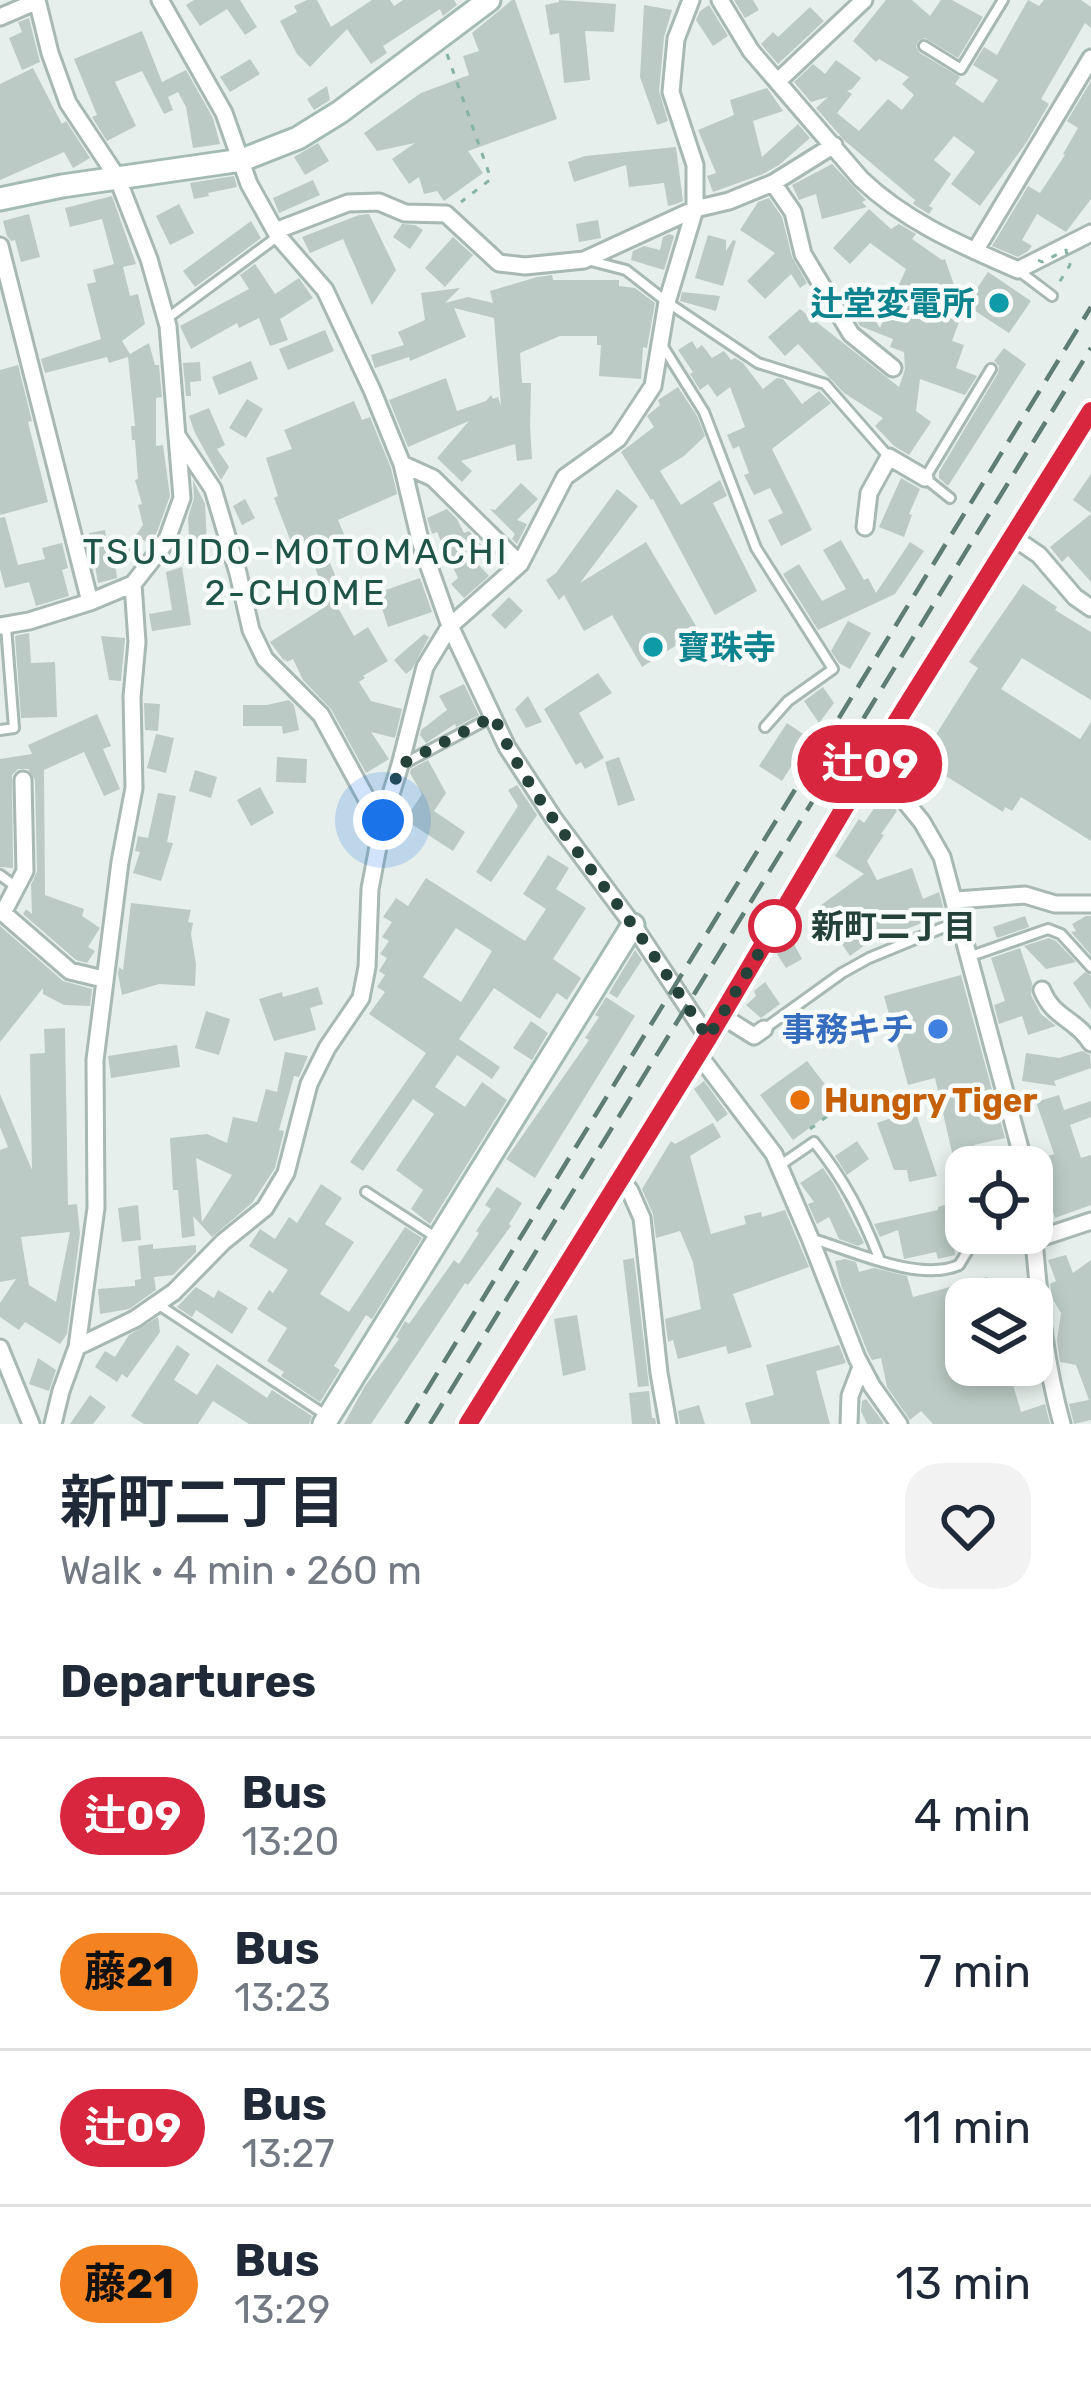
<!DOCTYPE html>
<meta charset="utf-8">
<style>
body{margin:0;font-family:Rubik,"Noto Sans JP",sans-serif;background:#f2f2f3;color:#1f2937;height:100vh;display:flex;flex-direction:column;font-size:45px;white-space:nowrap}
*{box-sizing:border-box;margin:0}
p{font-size:39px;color:#747a83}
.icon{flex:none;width:66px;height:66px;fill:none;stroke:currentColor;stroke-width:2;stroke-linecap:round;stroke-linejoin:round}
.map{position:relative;height:1424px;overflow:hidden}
.side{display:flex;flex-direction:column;background:#fff;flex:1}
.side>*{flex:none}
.badge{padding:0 24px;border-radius:39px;font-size:42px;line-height:78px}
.tools{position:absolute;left:945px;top:1146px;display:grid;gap:24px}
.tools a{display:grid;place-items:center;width:108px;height:108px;border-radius:24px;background:#fff;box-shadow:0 6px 18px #0003;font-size:60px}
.you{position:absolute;width:60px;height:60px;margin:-30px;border:9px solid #fff;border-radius:50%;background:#1a73e8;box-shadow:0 0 0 18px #1a73e833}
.map>.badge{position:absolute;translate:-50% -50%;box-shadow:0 0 0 6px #fff}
h2{padding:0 60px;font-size:45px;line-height:108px}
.round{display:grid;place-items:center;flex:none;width:126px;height:126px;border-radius:36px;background:#f2f2f3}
.overview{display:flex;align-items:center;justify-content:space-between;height:204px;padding:0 60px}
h1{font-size:57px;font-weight:700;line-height:90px}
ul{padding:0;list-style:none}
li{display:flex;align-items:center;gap:36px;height:156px;padding:0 60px;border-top:3px solid #e0e1e3}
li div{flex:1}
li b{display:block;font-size:45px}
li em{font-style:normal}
li .badge{min-width:132px;font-weight:700;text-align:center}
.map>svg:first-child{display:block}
.building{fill:#bbcac4;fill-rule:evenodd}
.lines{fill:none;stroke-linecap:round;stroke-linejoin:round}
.lane-casing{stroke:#a8b8b2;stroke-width:14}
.street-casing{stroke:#a8b8b2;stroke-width:21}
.secondary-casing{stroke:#a4bbb3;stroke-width:27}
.path{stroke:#86b3a5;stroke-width:3;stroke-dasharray:6 9;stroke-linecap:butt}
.lane{stroke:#fff;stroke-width:8}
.street{stroke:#fff;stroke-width:15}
.secondary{stroke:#fff;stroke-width:21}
.rail{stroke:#5f7d75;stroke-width:4.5;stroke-dasharray:24 12;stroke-linecap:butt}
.path-bridge{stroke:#86b3a5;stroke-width:3;stroke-dasharray:6 9;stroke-linecap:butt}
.line-casing{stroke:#fff;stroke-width:27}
.line{stroke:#d7263d;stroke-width:18}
.walk{stroke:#24423a;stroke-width:12;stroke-dasharray:0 21.6}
.culture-dot{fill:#0f9aa8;stroke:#f7fbf9;stroke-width:4.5}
.stop-dot{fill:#fff;stroke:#d7263d;stroke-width:6}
.shop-dot{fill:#3f7fe0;stroke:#f7fbf9;stroke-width:4.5}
.food-dot{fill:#e8710a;stroke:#f7fbf9;stroke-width:4.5}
.labels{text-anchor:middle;stroke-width:9;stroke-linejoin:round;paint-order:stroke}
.culture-label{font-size:33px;font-weight:bold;fill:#0d838f;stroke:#f7fbf9;text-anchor:end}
.stop-label{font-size:33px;font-weight:bold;fill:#24423a;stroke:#f7fbf9;text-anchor:start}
.shop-label{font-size:33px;font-weight:bold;fill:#366cbe;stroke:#f7fbf9;text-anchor:end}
.food-label{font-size:33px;font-weight:bold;fill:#c56008;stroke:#f7fbf9;text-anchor:start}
.neighbourhood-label{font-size:36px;letter-spacing:3px;fill:#1f5548;stroke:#f7fbf9}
</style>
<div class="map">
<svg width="1091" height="1424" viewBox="0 0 1091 1424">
<rect width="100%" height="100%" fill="#e6efeb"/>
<path class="building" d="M194 0H240L257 27 245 35 227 9 200 26 186 5Z
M307 0H317L331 27 372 0H390L394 6 403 0H454L457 5 443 16 440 9 383 46 387 53 371 64 347 29 310 67 297 54 280 21 297 12 294 6Z
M512 0H515L557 119 468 151 483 173 444 201 437 191 424 194 419 177 409 184 392 159 415 143 377 151 364 133 421 93 469 75 463 56 479 51 472 33Z
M559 0 616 4 614 32 585 31 590 80 564 83 559 33 550 35 545 5 559 2Z
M734 0H753L759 10 745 18Z
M886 0H912L930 16 941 0H952L983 17 958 58 925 38 918 41 916 47 920 53 960 77 955 84 983 103 998 80 973 65 984 47 997 55 1028 0 1039 6 1044 0H1081L1091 7V28L1085 23 1041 99 1049 104 1026 143 980 206 951 184 975 152 954 136 934 160 951 174 929 206 933 208 929 214 913 204 915 200 845 141 816 108 828 97 811 102 794 82 813 64 825 74 836 60 861 78 852 89 847 91 852 94 837 113 859 131 888 99 902 110 914 95 902 84 909 77 879 59 876 62 853 41Z
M644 5 672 10 664 37 659 91 668 121 657 125 640 77Z
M709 5 728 36 713 46 696 20 700 11Z
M810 7 824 21 778 64 761 44 773 32 778 37Z
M29 18 40 62 22 70 9 38 22 32 18 22Z
M142 31 162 82 186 70 213 118 220 144 193 148 186 107 178 92 168 97 173 110 164 114 142 71 115 82 136 126 107 141 92 117 97 115 74 59Z
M250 59 260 74 230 92 220 77Z
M33 68 62 124 66 121 90 158 73 168 64 152 0 180V84Z
M1091 81V199L1066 232 1037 214 1022 240 1032 246 1028 251 1018 257 992 246 1028 186 1040 193 1065 155 1063 154 1078 128 1067 121Z
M327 86 330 100 314 110 307 99Z
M767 88 783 111 753 121 762 157 798 124 810 138 779 165 763 174 713 192 707 176 716 173 698 130 734 115 730 100Z
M318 143 329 161 305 175 294 157Z
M676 147 683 201 676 204 668 206 664 183 629 187 626 165 574 182 568 162 585 156Z
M832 164 866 200 862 202 867 207 822 219 816 194 799 200 792 185Z
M234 176 237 187 208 193 209 196 194 199 190 183Z
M313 180 320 195 279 213 273 198Z
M112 196 136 264 123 267 130 296 138 294 145 324 122 341 130 354 149 343 155 365H159L162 397 156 398V446L163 445 170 496 157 532 149 544 136 535 143 525 138 505 142 504 135 480 138 479 135 440H132L131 426H135L128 357 109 363 107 357 45 373 41 359 101 339 87 284 96 282 93 270 114 264 102 219 70 227 65 208Z
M769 198 782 217 792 257 807 283 800 288 791 274 765 299 747 281 775 253 740 230 758 202Z
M179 204 194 233 170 245 156 216Z
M869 209 891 229 899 224 916 234 912 239 942 260 945 259 963 311 952 341 964 345 956 368 977 376 965 395 920 379 916 411 931 422 909 455 894 446 875 426 883 418 844 393 798 344 785 356 768 337 800 309 899 387 905 369 904 352 890 347 893 339 860 326 843 297 856 290 880 328 906 269 870 243 850 264 833 248Z
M29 214 40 257 21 262 15 240 11 241 7 236 3 221Z
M369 214 396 270 372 305 343 239 310 253 302 237 359 215Z
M598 220 601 238 579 242 576 224Z
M251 221 261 238 195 287 183 271Z
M402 224 415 225 423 230 410 249 393 237Z
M669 234 674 236 664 270 631 260 633 251 644 246 660 250 663 237Z
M708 235 726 240V251L733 240 736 241 723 286 695 278Z
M453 237 473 255 445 287 425 268Z
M255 264 275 294 299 278 313 298 280 319 288 340 270 346 259 318 239 328 237 323 191 349 180 326 249 289 240 275Z
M988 272 1031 301 1009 333 966 305Z
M552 275 553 280H619V286L635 288 655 303 647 348 643 347 641 379 599 376 601 345H597V336H560L520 353 522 383H531L530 426 532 459 517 461 515 444 461 461 472 471 462 482 437 458 469 421 408 447 389 400 446 378 457 411 486 401 491 395 493 399 498 397 501 406 494 318 454 308 466 337 410 361 409 357 375 368 371 355 404 345 398 332 425 320 421 293 460 288 445 303 468 297 493 303 490 291 537 277Z
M682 292 720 296 716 311 680 301Z
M325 330 334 351 288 370 279 349Z
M692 341 697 349 702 345 712 358 724 351 731 360 735 358 743 363 763 389 777 378 783 379 802 404 819 391 831 403 772 449 812 530 781 546 768 520 783 513 770 488 754 495 744 475 749 473 739 446 733 449 727 435 745 427 730 387 717 397 708 384 700 390 690 374 693 372 678 350Z
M1004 348 1026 364 948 486 939 478V472L998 373 999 366 994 361Z
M251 361 258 379 219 395 212 377Z
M200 362 201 381 190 382 191 396H186L183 363Z
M18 365 32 421 28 422 48 502 0 515V370Z
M678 387 697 416 705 436 684 456 660 471 681 505 720 480 727 496 713 503 757 591 715 615 653 499 651 500 621 452 654 427 647 416 660 405 658 400Z
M247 399 263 409 246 438 229 428Z
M354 401 362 420 370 417 391 468 397 494 338 520 346 539 324 548 319 537 293 547 274 498 278 496 266 458 292 449 284 430Z
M209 408 225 445 217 449 229 467 221 480 195 433 189 416Z
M1091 474V513L1073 500Z
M901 478 920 489 909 514 912 515 904 537 879 527Z
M193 480 205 504 207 544 190 553 188 518 194 498Z
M521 483 538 499 517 520 527 524 517 544 512 539 515 534 490 509 495 510Z
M617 489 638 506 580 583 646 542 699 631 642 667 612 615 584 631 564 595 559 600 546 580 556 573Z
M245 499 255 518 242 525 233 506Z
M447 509 457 519 464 533 469 531 484 548 469 554 489 576 464 598 451 584 458 578 437 532 432 534 427 518Z
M1091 514V582L1068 556 1062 562 1050 547Z
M5 517 18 565 45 559 42 548 62 543 68 568 62 570 69 596 36 606 29 582 5 588 0 569V518Z
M105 530 109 554 113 548 117 578 98 583 89 533Z
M121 535 140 547 132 559 113 547Z
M841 540 864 580 868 578 876 593 910 542 924 551 895 594 818 630 783 574 799 564 822 601 846 589 823 550Z
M329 561 347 602 337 606 354 636 368 627 388 661 363 676 365 678 359 682 371 701 402 709 395 738 371 732 389 759 366 773 331 709 303 680 293 659 287 662 284 658 285 662 270 642 328 605 315 567Z
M182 567 191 625 152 631 149 614 172 610 166 572Z
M420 578 432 612 388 627 377 593Z
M1023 584 1057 607 1055 610 1091 632V700L1022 658 1001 689 1080 739 1091 722V841L1021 797 1012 811 1005 807 1003 812 930 766 940 751 930 744 978 668 969 662Z
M509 597 523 611 505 629 491 615Z
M848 621 871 633 850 669 839 663 831 651Z
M29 633 31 663 55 662 57 717 21 718 15 636Z
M424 634 429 637 412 669 406 674 394 660Z
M101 636 125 638 121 681 109 680Z
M598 673 612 693 579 713 604 758 585 769 581 762 576 765 544 709Z
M464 684 479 715 456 727 455 724 426 743 420 735 421 730 447 710 439 696Z
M823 687 834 703 819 723 804 701Z
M528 696 542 722 526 728 515 709Z
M289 700 294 705 299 730 283 734 282 726H243V705H267Z
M144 703 160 704 158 731 145 730Z
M97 714 111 746 103 749 120 789 104 796 84 752 44 770 45 895 84 909 82 916 100 928 88 947 95 951 87 963 76 960 23 914 26 909 32 914 31 885 37 871 35 780 28 769H18L12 775 13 868 0 867V759L32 754 28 745Z
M787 723 809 738 782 781 759 766Z
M156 734 174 738 166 773 147 768Z
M277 757 307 759 306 783 276 782Z
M619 757 635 800 618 806 605 762Z
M428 760 446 793 434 811 465 832 453 851 405 820 422 794 410 773 411 769Z
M195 770 217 777 211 798 189 791Z
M517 785 537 815 491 882 476 872 518 806 508 790Z
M260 787 274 813 251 826 237 800Z
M158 793 176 796 167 842 173 843 161 881 133 873 140 852 135 851 138 836 148 838Z
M884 794 897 811 881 834 884 835 867 861 877 880 912 868 923 899 939 892 945 914 881 939 880 934 850 956 817 908 864 874 835 856 859 819 864 823Z
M548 855 569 868 556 889 586 908 553 959 581 978 567 1000 557 993 540 1019 494 988 459 1039 500 1067 492 1079 457 1055 435 1087 465 1107 482 1082 507 1100 430 1224 411 1209 423 1190 396 1170 434 1114 413 1099 363 1171 350 1162 426 1053 369 1014 385 992 377 987 385 975 379 971 387 958 380 954 389 941 382 937 392 922 383 917 396 898 408 906 426 878 525 941 546 909 523 894ZM456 928 492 951 461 1002 423 977Z
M131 903 191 910 188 922 193 923 191 934 196 964 195 986 159 984 122 995 118 974 119 967 123 970Z
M1025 916 1029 927 997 938 993 927Z
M1086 916H1091V955L1071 932 1076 931 1072 924Z
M0 926 63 981 92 989 90 1006 64 1005 43 994V988L0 1042Z
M788 933 802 959 786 968 777 954Z
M1049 938 1056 941 1076 962 1046 969 1024 946Z
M1020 948 1032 983 1031 995 1041 1014 1056 1026 1028 1035 1022 1016 999 1024 994 1005 1005 1001 991 958Z
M635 950 642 960 617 998 609 993Z
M1085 972 1091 975V1010L1073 983Z
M961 975 1005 1138 974 1145 978 1165 956 1170 935 1078 908 1085 884 996Z
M765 982 780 1004 761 1018 746 1005 756 996 754 991Z
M318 987 323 1004 310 1008 316 1030 274 1041 259 999 282 992 283 997Z
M606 997 635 1016 535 1178 506 1159 589 1040 585 1038 599 1017 595 1015Z
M206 1011 230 1019 219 1055 195 1048Z
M531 1021 548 1033 532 1060 513 1048Z
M65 1028 68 1205 77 1204 80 1233 67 1334 60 1344 25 1322 19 1330 0 1317V1303L16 1279 0 1282V1150L8 1147 0 1127V1094L32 1170 30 1054 45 1053 44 1029ZM70 1232 56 1302 29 1285 21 1237Z
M177 1045 180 1067 111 1078 108 1056Z
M1082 1051 1090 1055 1091 1068 1054 1081 1056 1086 1022 1081 1026 1053 1059 1058Z
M285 1052 308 1056 299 1077 294 1076 279 1130 284 1131 275 1168 252 1203 212 1237 193 1216 195 1236 182 1238 178 1190H173L170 1138 207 1134 227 1143 233 1117 257 1122 266 1089 277 1092ZM196 1158 232 1175 202 1222Z
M807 1061 841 1105 793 1140 760 1095Z
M704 1081 728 1114 717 1122 694 1089Z
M1059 1095 1064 1110 1091 1101V1117L1070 1125 1081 1158 1091 1155V1205L1055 1218 1036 1160 1054 1154 1036 1102Z
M909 1112 911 1118 917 1116 937 1176 909 1182 907 1170H894L877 1123Z
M713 1123 721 1137 690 1156 711 1234 746 1224 744 1216 761 1212 762 1217 785 1210 809 1267 733 1294 752 1347 728 1354 726 1346 678 1359 673 1340 668 1342 665 1319 701 1309 693 1262 680 1231 656 1238 653 1214 642 1189 671 1141 675 1144Z
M857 1141 869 1159 847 1175 835 1156Z
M823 1168 834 1184 864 1243 858 1246 839 1239 829 1217 817 1224 808 1204 814 1202 800 1183Z
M321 1184 342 1198 325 1224 354 1242 320 1294 349 1312 405 1227 422 1238 372 1319 366 1315 334 1366 340 1370 320 1402 281 1376 284 1372 267 1361 287 1328 257 1309 269 1290 273 1293 288 1270 249 1246 260 1229 275 1239 289 1217 297 1223Z
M497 1187 522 1203 509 1224 511 1226 468 1285 465 1283 371 1424H344L365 1386 399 1339 396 1337 405 1321 409 1324 454 1260 459 1264 479 1233 476 1231 491 1209 485 1205Z
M966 1199V1225L961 1230 959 1240 954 1241 955 1255 938 1259 936 1252 904 1259 898 1230 880 1237 874 1224 938 1210V1207Z
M138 1205 141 1240 122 1242 118 1208Z
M994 1233H1014L1016 1248 995 1250Z
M153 1244V1249L196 1245V1252L173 1275 154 1277 156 1290 129 1309 100 1314 98 1289 135 1286V1280L141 1279 138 1246Z
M1066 1255 1073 1273 1091 1260V1420L1074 1424 1069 1404 1089 1400 1076 1365 1060 1362 1057 1340 1061 1313 1052 1298 1050 1284 1056 1281 1048 1260Z
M634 1258 649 1386 638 1387 623 1260Z
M845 1259 856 1262 859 1272 874 1268 907 1276 913 1297 987 1277 993 1299H962L966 1322V1365H1036L1038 1373 1011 1378 1021 1412 1045 1404 1050 1424H933L921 1411 910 1420 887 1387 881 1358 872 1360 868 1353 841 1285 835 1261Z
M196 1287 214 1298 218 1290 248 1308 232 1334 196 1310 192 1317 177 1307Z
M577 1315 586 1370 563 1376 554 1319Z
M158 1317 160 1332 127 1378 122 1374 117 1382 95 1367 105 1351 115 1357 129 1335Z
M177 1345 190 1354 174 1380 197 1395 217 1364 267 1398 272 1390 312 1416 309 1424H249L213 1401 198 1424H144L131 1416Z
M839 1345 846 1363 816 1371 830 1424H751L745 1403 774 1395 766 1365Z
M38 1358 56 1370 49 1391 29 1384Z
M649 1391 652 1418H655L656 1424H632L629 1393Z
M90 1395 106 1407 93 1424H70Z
M866 1399 883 1422V1424H867L861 1411 862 1401Z
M699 1405 705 1424H680L678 1411Z"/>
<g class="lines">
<defs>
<path id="lane" d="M924 46 961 69 1003 0
M591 261 626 270 667 302 758 363 825 384 888 456
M1019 271 1052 296
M169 317 277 237
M662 345 704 412 756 548 833 669 788 701 765 727
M950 498 925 478 991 369
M0 730 14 728 6 627
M405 763 492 717
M0 875 15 886
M971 956 1048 929 1061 934 1091 967
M764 1029 842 973 869 958 959 921
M779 1166 814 1142C845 1181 861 1212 879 1258
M366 1192 437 1238
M810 1238C851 1250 919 1283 959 1265L967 1252 968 1233
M159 1305 327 1416"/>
<path id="street" d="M160 0 224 113 249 184 278 236 325 290 372 390 402 464 421 544 450 626 507 747 554 819 633 925 708 1038
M720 0 751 51 861 179C906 222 961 245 1018 270L1091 233
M0 17 37 1
M778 81 864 0
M773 183 793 212 803 254 851 334 893 368
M275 231 348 203 379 202 405 213 446 214 499 263 525 266 584 260 695 209 729 201 773 183 834 145
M0 246 90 602
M975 251 1091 58
M178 437 213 489 238 573 251 630 265 659 321 715 382 827
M402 464 433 478 520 564
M865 527 869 493 889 457 925 478
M1014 538 1039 555 1075 597 1091 608
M0 626 29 621 90 602 133 584 166 542 182 498 168 326 149 259 117 177 68 103 50 53 37 0
M872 761 922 822 942 857 1025 1167
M23 780 25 871 3 913 70 971 103 979
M956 900 1025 895 1055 904H1091
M1042 990C1053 1018 1075 1018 1091 1043
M722 1016 754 1036 764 1029
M698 1054 774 1154 810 1238 857 1358 872 1386 899 1424
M620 1178 630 1191 642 1218 659 1373 668 1424
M1032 1219C1039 1292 1042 1352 1062 1424
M1034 1240 1091 1221
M77 1347 135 1319 174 1292 223 1242 265 1208 286 1173 309 1084 327 1048 361 998 367 967 370 889 383 820 400 765 425 667 450 626 520 564 565 477 618 439 653 386 667 302 695 209V165L671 92 676 39 691 0
M0 1348 31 1424
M53 1424 61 1391 77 1347 96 1208 95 1060 120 862 134 788 132 697 137 642 133 584
M849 1424 850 1396 861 1367"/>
<path id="secondary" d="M0 199 62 186 242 160 298 138 340 112 489 0
M324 1424 633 925
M468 1424 708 1038 872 761 1091 411"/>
</defs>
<use href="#lane" class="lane-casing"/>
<use href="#street" class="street-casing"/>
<use href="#secondary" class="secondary-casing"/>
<path class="path" d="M447 54 491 179 461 202
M810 1129 845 1103 850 1091"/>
<use href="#lane" class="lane"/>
<use href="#street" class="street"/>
<use href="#secondary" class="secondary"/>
<path class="rail" d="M406 1424 1091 307
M430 1424 1091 348"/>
<path class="path-bridge" d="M1038 260 1042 262 1066 250 1070 265 1057 286"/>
</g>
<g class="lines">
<defs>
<path id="line" d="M468 1424 708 1038 872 761 1091 411"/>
</defs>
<use href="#line" class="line-casing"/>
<use href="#line" class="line"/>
<path class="walk" d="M383 820 400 765 494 716C526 793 583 856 631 923 658 960 683 1000 708 1038L775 926"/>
</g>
<g class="culture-dot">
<circle cx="999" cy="303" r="12"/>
<circle cx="653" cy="647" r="12"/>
</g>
<circle class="stop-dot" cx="775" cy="926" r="24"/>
<circle class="shop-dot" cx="938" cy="1029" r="12"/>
<circle class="food-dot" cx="800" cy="1100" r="12"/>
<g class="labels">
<g class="culture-label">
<text x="975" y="315">辻堂変電所</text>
<text x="677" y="659" text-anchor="start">寶珠寺</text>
</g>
<g class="stop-label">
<text x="811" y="938">新町二丁目</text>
</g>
<g class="shop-label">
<text x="914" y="1041">事務キチ</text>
</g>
<g class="food-label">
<text x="824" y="1112">Hungry Tiger</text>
</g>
<g class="neighbourhood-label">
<text x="296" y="564">TSUJIDO-MOTOMACHI<tspan x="296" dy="41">2-CHOME</tspan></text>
</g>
</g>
</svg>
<div class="tools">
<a><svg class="icon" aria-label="locate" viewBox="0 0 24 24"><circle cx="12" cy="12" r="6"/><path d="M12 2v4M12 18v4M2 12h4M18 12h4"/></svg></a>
<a><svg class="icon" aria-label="layers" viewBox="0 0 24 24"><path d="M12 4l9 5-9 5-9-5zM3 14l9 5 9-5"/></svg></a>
</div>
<div class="you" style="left:383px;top:820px"></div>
<b class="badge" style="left:870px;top:764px;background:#d7263d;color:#fff">辻09</b>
</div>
<section class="side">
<div class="overview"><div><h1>新町二丁目</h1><p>Walk · 4 min · 260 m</p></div><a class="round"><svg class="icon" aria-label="heart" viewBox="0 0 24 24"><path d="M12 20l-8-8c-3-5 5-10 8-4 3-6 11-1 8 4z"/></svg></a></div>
<h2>Departures</h2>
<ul>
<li><span class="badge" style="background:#d7263d;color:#fff">辻09</span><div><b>Bus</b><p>13:20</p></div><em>4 min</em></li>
<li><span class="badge" style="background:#f58220;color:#111">藤21</span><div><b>Bus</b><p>13:23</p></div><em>7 min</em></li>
<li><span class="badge" style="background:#d7263d;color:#fff">辻09</span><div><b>Bus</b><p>13:27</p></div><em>11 min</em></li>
<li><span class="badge" style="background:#f58220;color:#111">藤21</span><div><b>Bus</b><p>13:29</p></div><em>13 min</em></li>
</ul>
</section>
